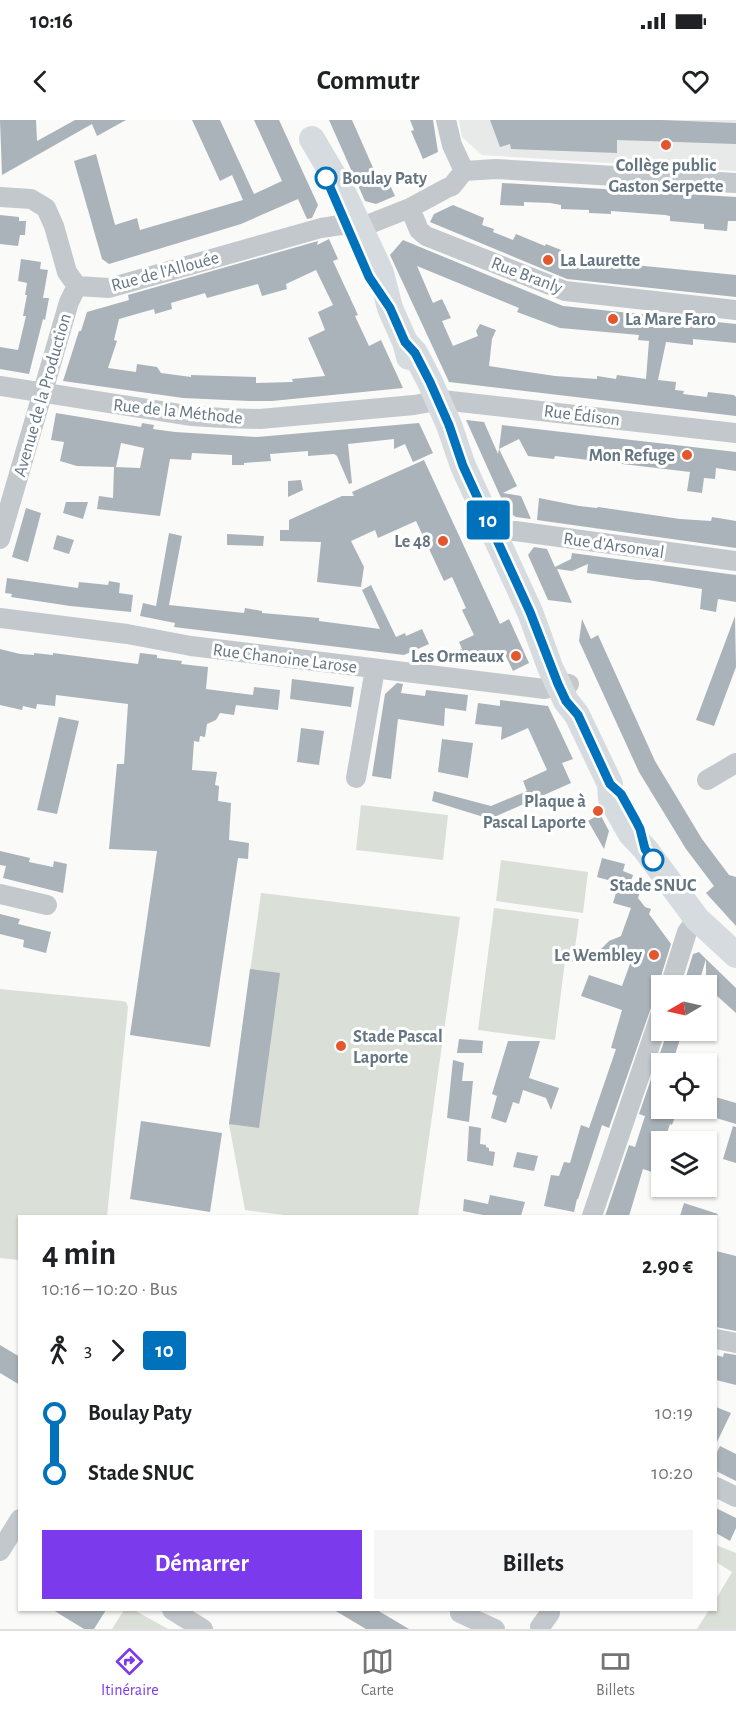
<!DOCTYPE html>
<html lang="fr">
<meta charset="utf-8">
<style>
body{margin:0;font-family:"Alegreya Sans",sans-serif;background:#f6f6f6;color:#202124;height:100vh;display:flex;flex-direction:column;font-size:22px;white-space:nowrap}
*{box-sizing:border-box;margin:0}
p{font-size:20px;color:#757577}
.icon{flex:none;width:33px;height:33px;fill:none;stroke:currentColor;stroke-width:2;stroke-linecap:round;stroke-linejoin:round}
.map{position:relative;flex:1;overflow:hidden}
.details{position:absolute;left:18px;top:1095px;width:699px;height:396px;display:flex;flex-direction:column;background:#fff;border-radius:0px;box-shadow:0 2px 4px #0004}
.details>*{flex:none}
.badge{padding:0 12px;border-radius:4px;font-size:21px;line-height:39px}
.needle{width:39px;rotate:261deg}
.buttons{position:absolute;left:651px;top:855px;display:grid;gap:12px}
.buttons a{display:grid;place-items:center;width:66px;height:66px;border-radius:0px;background:#fff;box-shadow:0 2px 4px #0004;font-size:30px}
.map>.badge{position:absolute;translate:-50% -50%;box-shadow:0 0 0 3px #fff}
.legs{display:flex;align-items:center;gap:9px;height:66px;padding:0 24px;font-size:20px}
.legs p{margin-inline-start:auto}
.summary{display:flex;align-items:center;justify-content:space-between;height:102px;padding:0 24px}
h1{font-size:33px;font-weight:600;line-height:45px}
.cta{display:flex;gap:12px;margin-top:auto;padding:12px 24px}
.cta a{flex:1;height:69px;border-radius:0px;background:#7c3aed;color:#fff;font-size:24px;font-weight:600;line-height:69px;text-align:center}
.cta a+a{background:#f6f6f6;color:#202124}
ul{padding:0 24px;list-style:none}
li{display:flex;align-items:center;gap:21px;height:60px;font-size:22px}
li i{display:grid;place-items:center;width:9px;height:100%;margin:0 8px;background:currentColor}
li i::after{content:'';width:15px;height:15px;margin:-8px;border:4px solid;border-radius:50%;background:#fff}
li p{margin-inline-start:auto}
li:first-child i{background:linear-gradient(#0000 50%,currentColor 0)}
li:last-child i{background:linear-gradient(currentColor 50%,#0000 0)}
.status{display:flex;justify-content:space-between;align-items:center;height:42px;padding:0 30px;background:#fff;direction:ltr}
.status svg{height:16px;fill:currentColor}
header{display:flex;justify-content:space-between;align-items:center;height:78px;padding:0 24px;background:#fff;font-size:27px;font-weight:600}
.tabs{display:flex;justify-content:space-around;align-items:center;height:84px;border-top:2px solid #e0e0e0;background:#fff;font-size:16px;color:#757577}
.tabs a{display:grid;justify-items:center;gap:3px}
.tabs .selected{color:#7c3aed}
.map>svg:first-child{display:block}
.built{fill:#e8e9e9}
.green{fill:#dadfd7}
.building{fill:#aab3b9;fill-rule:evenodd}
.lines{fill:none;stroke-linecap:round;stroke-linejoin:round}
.minor{stroke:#c3c8cc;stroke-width:20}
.major{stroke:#d6dbdf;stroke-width:26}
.line-1-casing{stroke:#fff;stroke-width:14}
.line-1{stroke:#0072bc;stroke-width:9}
.poi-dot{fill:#e4572e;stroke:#fff;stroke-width:2}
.stop-1-dot{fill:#fff;stroke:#0072bc;stroke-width:3}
.labels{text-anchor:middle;stroke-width:6;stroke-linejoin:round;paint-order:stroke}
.poi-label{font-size:18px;font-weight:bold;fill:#657683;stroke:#fff;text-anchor:end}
.stop-label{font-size:18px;font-weight:bold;fill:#657683;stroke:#fff;text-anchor:start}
.street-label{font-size:18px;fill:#657683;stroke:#fff}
</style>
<div class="status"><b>10:16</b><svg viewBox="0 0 49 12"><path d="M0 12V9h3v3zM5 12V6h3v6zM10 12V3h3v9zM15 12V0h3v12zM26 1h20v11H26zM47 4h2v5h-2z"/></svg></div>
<header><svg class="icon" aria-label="back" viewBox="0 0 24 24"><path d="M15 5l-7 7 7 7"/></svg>Commutr<svg class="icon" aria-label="heart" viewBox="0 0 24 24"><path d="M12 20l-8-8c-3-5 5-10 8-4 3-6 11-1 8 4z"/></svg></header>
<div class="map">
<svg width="736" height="1509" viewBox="0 0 736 1509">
<rect width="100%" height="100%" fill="#fafaf8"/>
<path class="built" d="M459 0H736V51L482 35 462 17Z"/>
<path class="green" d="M361 685 448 695 443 740 356 730Z
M501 740 588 752 583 793 496 781Z
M261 773 460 797 418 1096H292L245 1090 229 1004Z
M494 788 579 799 573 842 565 841 555 920 478 910Z
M0 869 122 881 126 882 128 887 107 1096H20L19 1140 0 1138Z
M716 1425 736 1433V1509H697L709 1490H716V1479L732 1452 716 1442Z
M124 1490H134L168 1509H112Z"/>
<path class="building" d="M0 0H36L37 21 75 0H126L97 16 92 4 2 55Z
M192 0H220L254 74 282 61 254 0H279L318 85 312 98 307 99 298 79 241 104 109 144 102 139 74 41 96 34 115 105 137 98 140 110 243 80 232 55 220 61Z
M329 0H352L378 59 386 56 395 76 376 84 365 81Z
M410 0H433L438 32 423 39 411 11 414 10Z
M490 0H661L736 3V24L617 20V33L511 29 510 24 500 27Z
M502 63 736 77V101H728L727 111 704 109V104L670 101V96L665 95 611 91V94L589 93V90L561 89V85L550 83 524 82V86L500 85Z
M453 85 484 98 482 105 494 109 493 112 513 120 516 114 545 126 546 124 561 130 559 134 573 139 736 155V177L567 159 430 102 434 94Z
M0 95 19 97V101H26L25 115H20L18 126 0 124Z
M329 119 338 139 333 141 358 195 355 196 369 226 381 220 403 268 272 281H249L183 278 63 261 79 211H81L87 192 129 180 128 175 318 121 317 125ZM316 150 333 185 318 192 325 210 308 218 325 256 292 259 293 262 256 263V257L191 255V257L161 253 157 247 137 244 136 252 108 248 117 221 114 220 119 199 154 189 155 194 172 189 171 183 205 173 207 178 258 164 262 176 287 169 286 164Z
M403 120 563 186 736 204V223L693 219V225L666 222 658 260 676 262 675 270 684 271 683 274 707 277 708 272 734 275 736 277V296L449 262 390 135ZM417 146 519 188 517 192 560 208 639 215 638 220 649 221 646 259 617 255 616 259 597 256V259L555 256 489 246 492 219 496 210 480 204 476 211 478 216 453 226 442 201 451 198 442 179 433 183Z
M21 139 41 142 40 149 48 150 43 178H49L45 200 43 199 29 254 0 249V227L18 230 26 196H23L27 175H25L27 163 18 161Z
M56 293 141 307 142 303 154 305 153 309 175 312 257 317 419 303 433 333 413 342 405 324 394 329V319L348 324 352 363 349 364 337 336 334 334 308 336V331L270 334 271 341 244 343V345H232V335L192 333 191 340 170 339 160 396 97 389 99 376 113 378 114 347 140 348 144 328 121 323 116 347 77 346 60 341 64 322 51 320Z
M466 300 484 302 498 334 499 329 517 366 503 373 521 376 531 399 516 397 507 391Z
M502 305 736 332V351L716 348 715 359 704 358 702 373 687 371 690 352 555 336 554 339 528 336 519 319 499 329Z
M424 340 500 504 509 499 529 543 513 551 504 532 488 539 477 535 459 543 454 532 462 529 459 522 474 515 462 490 466 488 452 457 444 461 416 401 378 418 375 410 351 421 364 447 361 467 317 462 321 422 280 421V410H289V400L342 376H354L352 372Z
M301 360 303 370 288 377V361Z
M539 378 579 386 597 388 598 387 680 399 711 401 712 397 736 401V428L537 400Z
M66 382H88L83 399 63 393Z
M26 388 41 393 28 442 12 437Z
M169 413 182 416 169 485 244 493 245 488 262 491V493L319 498V501L380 509 362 470 371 465 396 517 405 513 406 516 422 509 429 524 404 535 174 507 175 503 140 496 143 483 156 486Z
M227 414 264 416 263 426 227 425Z
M57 415 74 420 69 434 53 429Z
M534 427 547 429 555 447 571 439 572 433 736 455V482L718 479 716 492 700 489 702 469 648 460H637L587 453 588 444 572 451 557 449 572 483 548 480 528 435Z
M7 458 78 468 79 462 108 465 109 461 120 463 119 473 133 475 131 492 70 486 11 477 12 474 5 473Z
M735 496 736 547 714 606 696 600Z
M582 499 591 519 598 515 655 641 702 719 729 755 736 757V806L706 773 714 766 686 729 639 652 579 521Z
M0 529 20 534 34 535V533L53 535V533L138 544 140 533 157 535V538L182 541 181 544 208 547 206 569 253 575 254 567 280 570 278 590 236 585 234 595 220 593 216 600 207 604 205 617 200 616 199 622 194 621 192 650 217 652 215 665 219 666 218 681 231 683 229 720 249 723 248 739 238 738 210 927 130 915 157 731 109 729 117 644H124L128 584 56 575 55 586 37 584 36 589 23 586 22 590 0 585Z
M292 559 354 567 351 587 290 579Z
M397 563 403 564 401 573 425 576 426 570 468 575 466 591 445 588 444 606 398 599 391 659 372 656 385 574Z
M500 580 548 586 573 639 562 643 571 663 490 699 432 681 434 671 491 686 527 671 523 661 547 650 528 608 501 620 502 607 475 604 478 583 500 586Z
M59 597 79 601 57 694 37 690Z
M301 608 324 611 319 645 297 642Z
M442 619 473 623 468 658 438 652Z
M600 694 609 711 604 729 588 701Z
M0 731 30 738 29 742 53 747 54 741 67 744 63 773 3 758 6 746 0 745Z
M602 738 625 744 623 751 633 755 631 761 642 765 638 778 645 787 651 789 649 794 671 824 653 882 609 1008 602 1005 578 1079H577L574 1092 544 1086 551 1055 559 1056 564 1042 570 1043 581 1005 589 1008 616 929 611 928 622 890 581 876 589 855 622 866 630 844 598 832 609 821 621 816 631 788 613 783 619 763 597 757Z
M0 794 20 799 18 804 51 812 46 833 23 827 24 820 0 814Z
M699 832 706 839 698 866H683L693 834Z
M706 839 736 868V893L706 866Z
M250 849 280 853 259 1008 229 1004Z
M668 910H683L672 944H662V988L677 991 672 1005 670 1004 664 1022H662V1030L660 1035 657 1034 652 1052 643 1049 629 1096H605L629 1025 635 1027 645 996 639 994Z
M459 919 483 921 482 933H457Z
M508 921H540L529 958 559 968 551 990 546 978 523 970 519 984 513 982 506 1003 491 998 497 976 492 974Z
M453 940 464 943 462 961H473L469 1002 447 998Z
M712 976 736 983V1004L706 995Z
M141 1001 222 1013 210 1092 130 1079Z
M469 1006 481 1008 480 1024 486 1025V1027L489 1028V1031L495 1032 493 1046 467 1041Z
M733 1006 736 1007V1043L723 1039Z
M517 1032 538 1036 534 1051 513 1047Z
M490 1075 525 1082 521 1096H488L463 1091 464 1079 488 1084Z
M684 1083 718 1094 717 1096H680Z
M716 1131 736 1136V1211L716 1207Z
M0 1225 20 1237V1265L0 1253Z
M724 1233 736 1235V1265L716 1260V1235L723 1237Z
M716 1287 731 1293 716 1324Z
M720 1326 736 1334V1361L716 1351V1334Z
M716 1388 736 1398V1408L730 1421 716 1413Z
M53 1490H106L94 1509H84Z
M334 1490H377L409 1509H366Z"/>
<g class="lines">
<path class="minor" d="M446 0 452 25 464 51
M464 51 496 49 736 63
M0 77 31 79 46 88 54 106 67 152 77 166 109 168 321 108 341 105 363 106 372 103 410 88 447 68 452 66 464 51
M410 88 419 110 426 116 565 171 736 190
M0 266 192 296 223 298 260 299 414 285 442 280 736 313
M493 411H515L736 441
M0 419 69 182 77 166
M0 498 127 514 191 526 545 569 564 563 569 564
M356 658 375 549
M707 660 736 643
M0 774 47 785
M670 866 687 812 697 799
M592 1096 662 890
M716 1219 736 1223
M716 1367 736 1377
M0 1431 20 1399
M172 1490 203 1509
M460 1493 495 1509
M540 1507 550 1493"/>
<path class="major" d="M312 19 342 70 371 131 381 153 390 188 405 222 409 237
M405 222 415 233 430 262 449 305 463 346 530 492 550 547 566 581 577 595 610 664 611 679 631 714 645 729 697 799 736 835"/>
</g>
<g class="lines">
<defs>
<path id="line-1" d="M326 58 369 157 390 188 405 222 415 233 430 262 449 305 463 346 530 492 558 564 566 581 578 595 610 664 621 674 636 701 640 709 645 729 653 740"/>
</defs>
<use href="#line-1" class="line-1-casing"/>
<use href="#line-1" class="line-1"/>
</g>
<g class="poi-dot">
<circle cx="666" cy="25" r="6"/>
<circle cx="548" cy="140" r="6"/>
<circle cx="613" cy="199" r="6"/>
<circle cx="687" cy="335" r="6"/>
<circle cx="443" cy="421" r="6"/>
<circle cx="516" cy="536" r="6"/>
<circle cx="598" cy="691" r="6"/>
<circle cx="654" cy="835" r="6"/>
<circle cx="341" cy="926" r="6"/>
</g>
<g class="stop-1-dot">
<circle cx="326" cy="58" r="10"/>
<circle cx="653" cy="740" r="10"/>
</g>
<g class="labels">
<g class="poi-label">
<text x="666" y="51" text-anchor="middle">Collège public<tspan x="666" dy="21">Gaston Serpette</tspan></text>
<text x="560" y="146" text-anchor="start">La Laurette</text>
<text x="625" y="205" text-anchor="start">La Mare Faro</text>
<text x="675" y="341">Mon Refuge</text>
<text x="431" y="427">Le 48</text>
<text x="504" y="542">Les Ormeaux</text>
<text x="586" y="687">Plaque à<tspan x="586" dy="21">Pascal Laporte</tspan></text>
<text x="642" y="841">Le Wembley</text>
<text x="353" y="922" text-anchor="start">Stade Pascal<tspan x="353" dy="21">Laporte</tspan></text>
</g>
<g class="stop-label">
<text x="342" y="64">Boulay Paty</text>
<text x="653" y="771" text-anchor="middle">Stade SNUC</text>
</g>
<g class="street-label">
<text transform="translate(165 151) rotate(-15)" y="6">Rue de l'Allouée</text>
<text transform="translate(527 155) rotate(21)" y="6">Rue Branly</text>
<text transform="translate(42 275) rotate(-74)" y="6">Avenue de la Production</text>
<text transform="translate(178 291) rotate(6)" y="6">Rue de la Méthode</text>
<text transform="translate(582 295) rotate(7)" y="6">Rue Édison</text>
<text transform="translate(614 425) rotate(8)" y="6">Rue d'Arsonval</text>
<text transform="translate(285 538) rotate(7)" y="6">Rue Chanoine Larose</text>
</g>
</g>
</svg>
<div class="buttons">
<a><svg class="needle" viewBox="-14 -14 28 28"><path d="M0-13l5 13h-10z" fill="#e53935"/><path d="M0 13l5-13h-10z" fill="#757577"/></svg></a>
<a><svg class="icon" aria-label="locate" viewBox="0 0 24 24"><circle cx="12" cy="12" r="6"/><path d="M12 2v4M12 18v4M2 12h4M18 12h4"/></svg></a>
<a><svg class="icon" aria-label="layers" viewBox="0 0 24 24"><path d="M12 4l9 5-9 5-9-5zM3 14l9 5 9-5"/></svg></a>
</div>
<b class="badge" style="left:488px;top:400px;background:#0072bc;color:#fff">10</b>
<section class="details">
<div class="summary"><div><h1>4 min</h1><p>10:16 – 10:20 · Bus</p></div><b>2.90 €</b></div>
<div class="legs"><svg class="icon" aria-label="walk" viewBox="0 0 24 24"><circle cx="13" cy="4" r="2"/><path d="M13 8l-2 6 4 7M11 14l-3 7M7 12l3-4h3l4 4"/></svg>3<svg class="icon" aria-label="forward" viewBox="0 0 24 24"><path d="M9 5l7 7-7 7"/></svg><b class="badge" style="background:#0072bc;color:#fff">10</b></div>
<ul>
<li><i style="color:#0072bc"></i><b>Boulay Paty</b><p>10:19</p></li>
<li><i style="color:#0072bc"></i><b>Stade SNUC</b><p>10:20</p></li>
</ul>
<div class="cta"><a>Démarrer</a><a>Billets</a></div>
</section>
</div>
<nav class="tabs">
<a class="selected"><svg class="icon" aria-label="directions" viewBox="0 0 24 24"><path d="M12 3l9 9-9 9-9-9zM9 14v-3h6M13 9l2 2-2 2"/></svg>Itinéraire</a>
<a><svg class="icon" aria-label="map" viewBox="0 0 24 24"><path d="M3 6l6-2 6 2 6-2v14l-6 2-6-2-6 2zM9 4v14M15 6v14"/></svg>Carte</a>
<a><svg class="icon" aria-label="tickets" viewBox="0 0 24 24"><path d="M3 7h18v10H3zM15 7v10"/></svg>Billets</a>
</nav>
